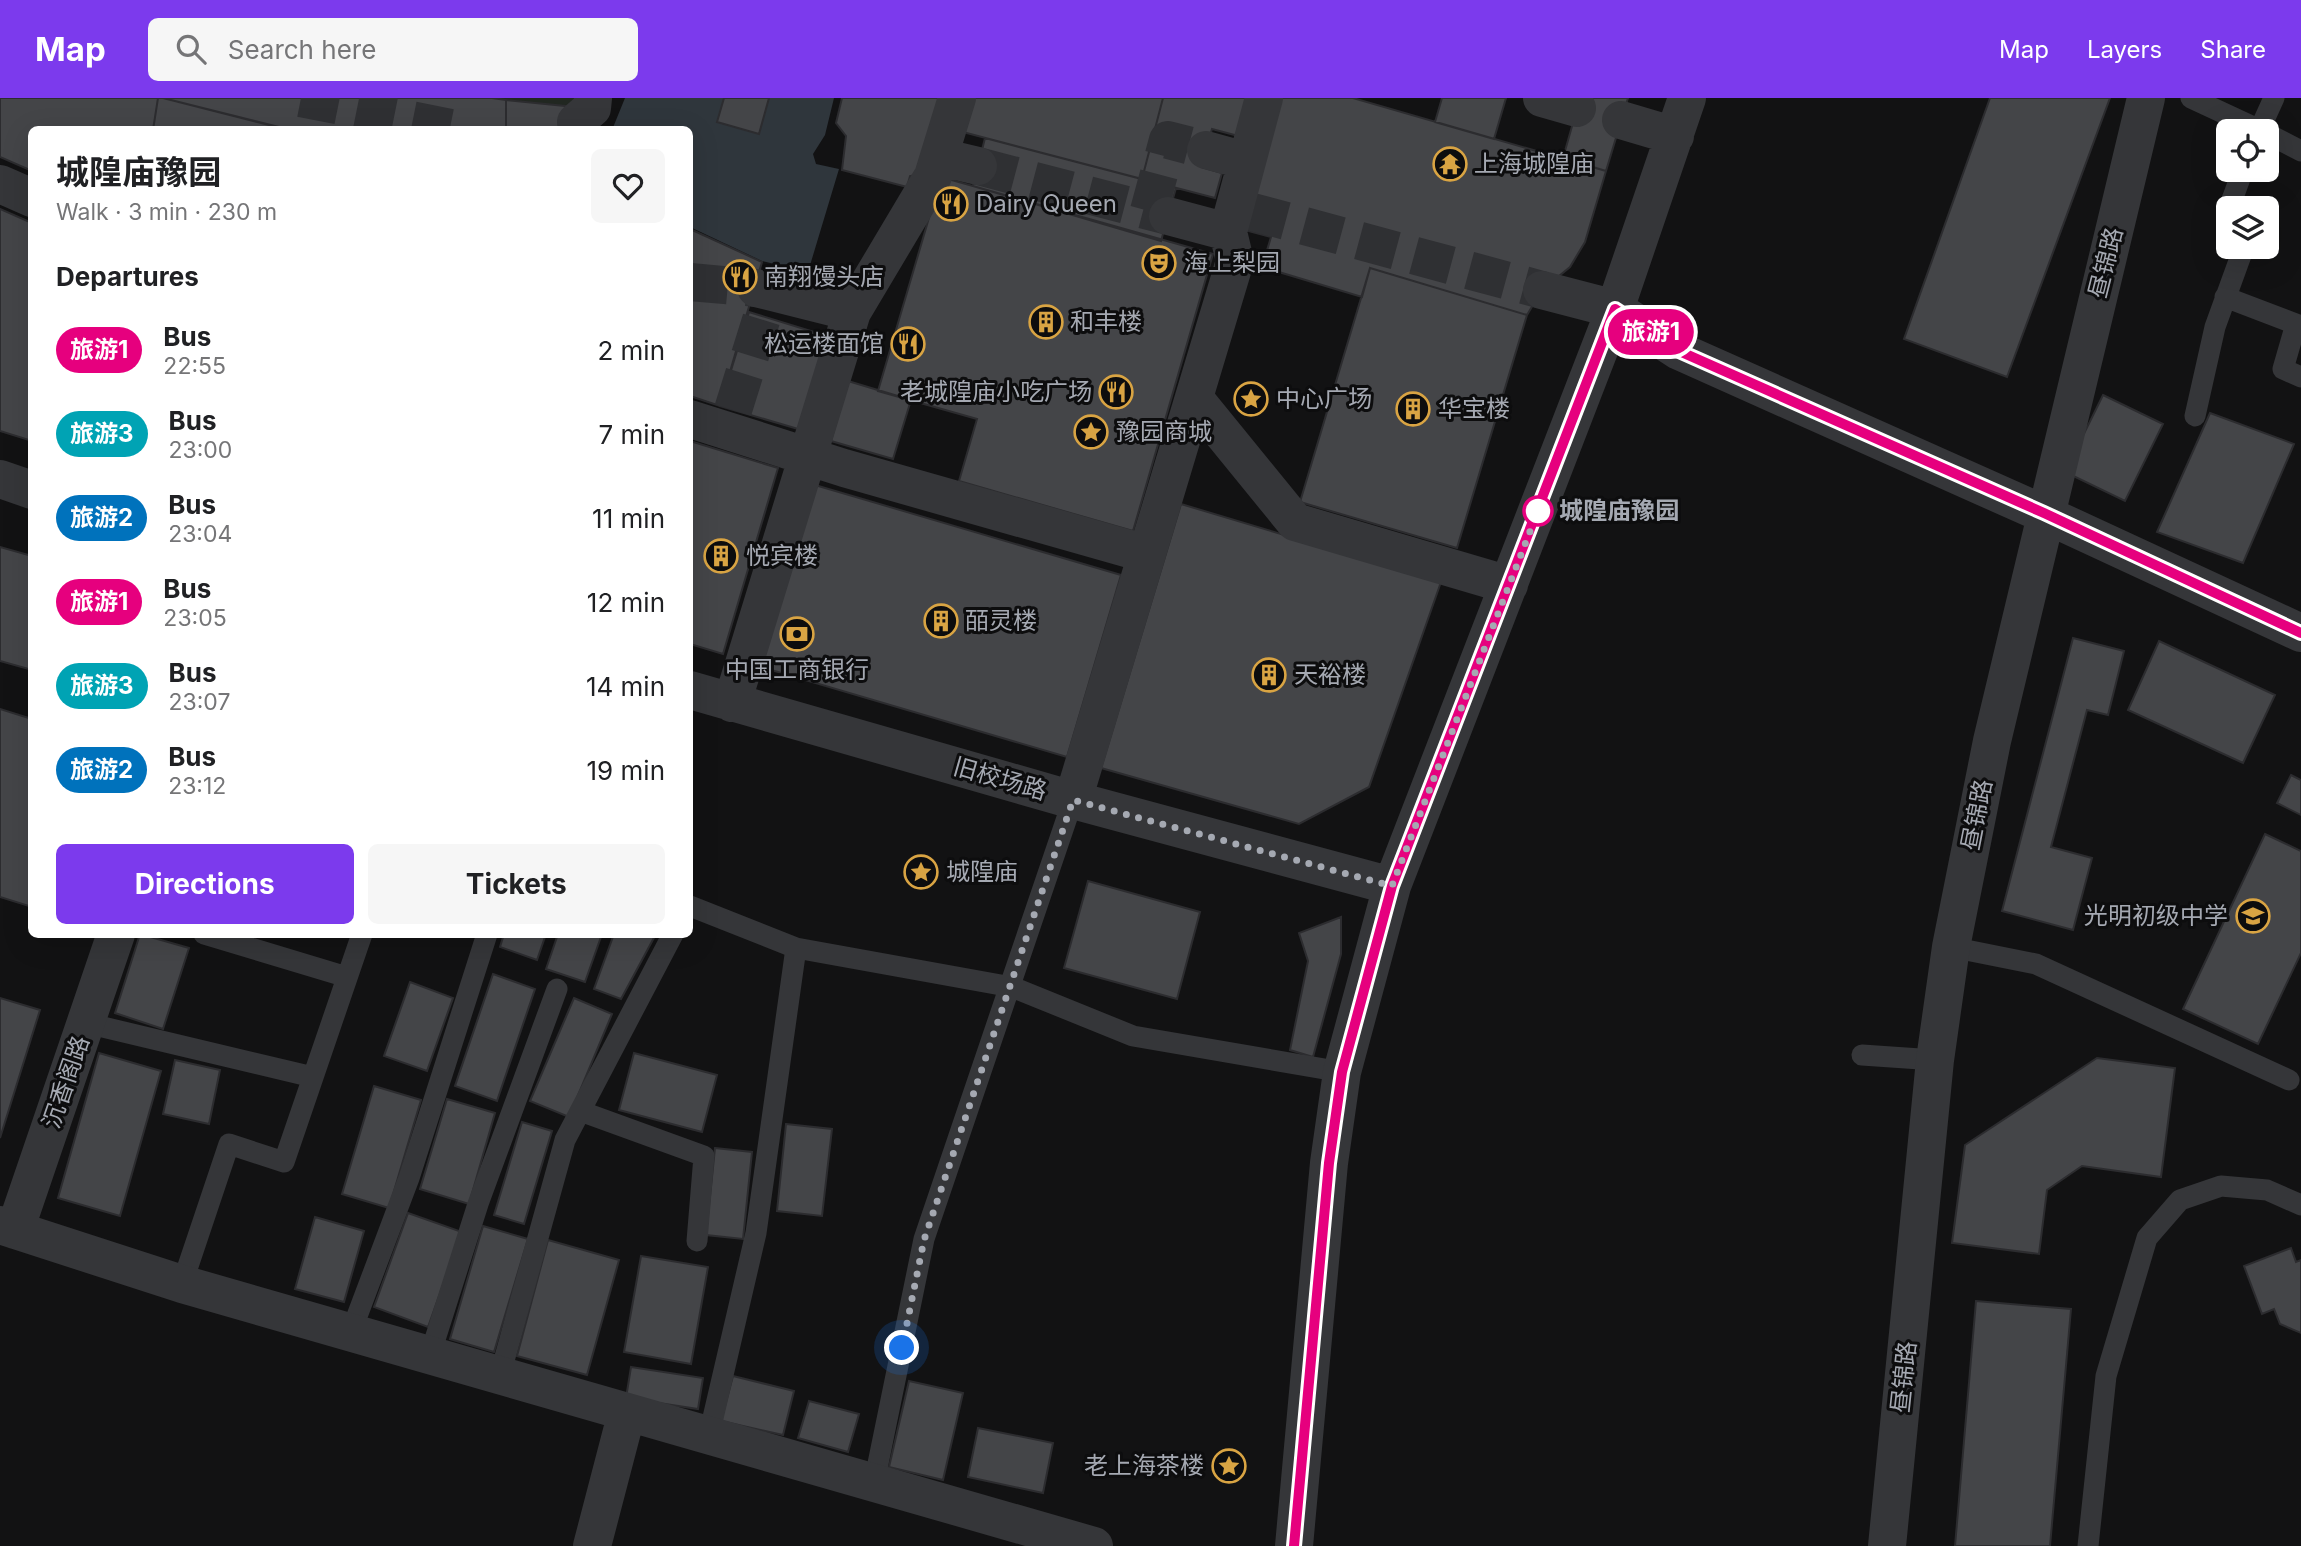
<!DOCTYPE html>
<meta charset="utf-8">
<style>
body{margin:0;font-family:Inter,"Noto Sans SC",sans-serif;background:#f6f6f6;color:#202124;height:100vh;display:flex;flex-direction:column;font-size:26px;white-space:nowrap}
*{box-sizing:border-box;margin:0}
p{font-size:23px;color:#757577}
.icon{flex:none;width:38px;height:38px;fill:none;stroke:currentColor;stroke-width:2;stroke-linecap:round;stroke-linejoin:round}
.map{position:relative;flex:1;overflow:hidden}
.side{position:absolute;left:28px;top:28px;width:665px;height:812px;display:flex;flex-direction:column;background:#fff;border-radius:10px;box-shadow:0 7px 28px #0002}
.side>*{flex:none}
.badge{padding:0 14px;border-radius:23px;font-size:24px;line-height:46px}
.controls{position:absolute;left:2216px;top:21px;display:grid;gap:14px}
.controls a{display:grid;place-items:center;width:63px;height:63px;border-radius:10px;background:#fff;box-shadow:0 7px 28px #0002;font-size:35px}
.you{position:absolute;width:35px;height:35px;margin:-18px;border:5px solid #fff;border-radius:50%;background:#1a73e8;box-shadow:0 0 0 10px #1a73e833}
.map>.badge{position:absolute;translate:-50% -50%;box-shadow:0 0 0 4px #fff}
h2{padding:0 28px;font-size:26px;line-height:63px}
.round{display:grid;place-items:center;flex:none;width:74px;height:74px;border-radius:10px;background:#f6f6f6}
.summary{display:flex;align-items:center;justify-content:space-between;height:119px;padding:0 28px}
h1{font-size:33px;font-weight:700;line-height:52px}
.primary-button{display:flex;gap:14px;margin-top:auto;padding:14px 28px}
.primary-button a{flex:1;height:80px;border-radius:10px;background:#7c3aed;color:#fff;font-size:28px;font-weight:700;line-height:80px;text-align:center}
.primary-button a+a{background:#f6f6f6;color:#202124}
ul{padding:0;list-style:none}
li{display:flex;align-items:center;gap:21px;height:84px;padding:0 28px}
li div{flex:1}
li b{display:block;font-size:26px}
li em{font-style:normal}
li .badge{min-width:77px;font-weight:700;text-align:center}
header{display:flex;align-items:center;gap:42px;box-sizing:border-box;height:98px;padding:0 35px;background:#7c3aed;color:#fff}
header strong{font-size:33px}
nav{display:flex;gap:38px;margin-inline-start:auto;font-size:24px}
.search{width:490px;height:63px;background:#f6f6f6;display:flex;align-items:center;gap:18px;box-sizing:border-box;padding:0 24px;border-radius:10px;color:#757577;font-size:26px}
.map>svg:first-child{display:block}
.green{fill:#212721}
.water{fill:#2f363c}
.building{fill:#444548;stroke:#2c2c2f;stroke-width:2}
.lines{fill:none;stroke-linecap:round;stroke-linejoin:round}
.street-tunnel{stroke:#2f3033;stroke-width:38;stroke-dasharray:38 19;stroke-linecap:butt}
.lane{stroke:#353639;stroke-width:21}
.street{stroke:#353639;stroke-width:38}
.line-casing{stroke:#fff;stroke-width:16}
.line{stroke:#e6007e;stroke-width:10}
.walk{stroke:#a5a9b2;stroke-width:7;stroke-dasharray:0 12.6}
.stop-dot{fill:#fff;stroke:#e6007e;stroke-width:3.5}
.labels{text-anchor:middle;stroke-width:6;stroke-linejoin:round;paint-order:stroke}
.poi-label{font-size:24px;fill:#a5a9b2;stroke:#0d0d0e;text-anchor:start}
.street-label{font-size:24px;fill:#a5a9b2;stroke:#0d0d0e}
.stop-label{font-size:24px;font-weight:bold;fill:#a5a9b2;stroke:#0d0d0e;text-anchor:start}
</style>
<header>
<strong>Map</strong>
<div class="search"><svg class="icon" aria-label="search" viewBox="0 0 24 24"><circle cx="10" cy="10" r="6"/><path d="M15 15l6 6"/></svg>Search here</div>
<nav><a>Map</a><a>Layers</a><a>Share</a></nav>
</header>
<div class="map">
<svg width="2301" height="1448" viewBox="0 0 2301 1448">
<rect width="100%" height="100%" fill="#121213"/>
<path class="green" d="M492 0H576L575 9Z"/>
<path class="water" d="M625 0H834L825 37 813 56 816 66 839 71 808 174 762 163 690 129V32H612Z"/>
<path class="building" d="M0 0H158L153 32H32V73L0 59Z
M158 0H163L289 32H153Z
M163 0H492L506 2V32H291Z
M724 0H769L759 36 717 24Z
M842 0H942L921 76 910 78 907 89 842 72 846 38 836 25Z
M969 0H1163L1142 81 959 33Z
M1163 0H1253L1242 39 1212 31 1201 69 1222 75 1215 100 1142 81Z
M1280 0H1353L1606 73 1585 144 1570 169 1542 192 1527 217 1370 170 1362 199 1262 169 1271 139 1245 132Z
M1442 0H1506L1494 41 1435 24Z
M1580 0H1628L1606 73 1563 60Z
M1990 0H2110L2007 279 1904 241Z
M506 2 575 9 576 32H506Z
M985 40 1176 90 1161 143 973 88Z
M941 79 1213 156 1133 433 959 383 977 321 878 293Z
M0 111 32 125V343L0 333Z
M690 131 762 164 720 308 690 298Z
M1370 170 1527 217 1457 450 1300 404Z
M749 214 827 238 798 331 720 308Z
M848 283 911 302 893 361 831 343Z
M2103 297 2163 326 2125 403 2065 374Z
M2210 315 2294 346 2243 465 2157 434Z
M690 343 778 370 723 556 690 546Z
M815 387 1121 477 1067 659 761 569Z
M1181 406 1441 484 1369 689 1299 726 1101 670Z
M0 449 32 458V572L0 563Z
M2073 540 2124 553 2108 617 2087 612 2051 749 2092 760 2073 832 2002 813Z
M2159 543 2275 597 2243 665 2128 612Z
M0 611 32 621V809L0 799Z
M2291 677 2301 682V717L2277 705Z
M2265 736 2301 753V855L2258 946 2183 911Z
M1088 783 1200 814 1177 901 1064 870Z
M1341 819V856L1313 959 1290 952 1308 863 1299 835Z
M140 836 189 850 163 931 115 915Z
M504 836H546L537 862 500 849Z
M558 836H602L585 884 546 871Z
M614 836H656L621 901 594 891Z
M493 876 535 891 497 1003 455 988Z
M410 884 453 900 427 973 384 958Z
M0 900 40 912 0 1040Z
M574 900 612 916 569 1019 530 1003Z
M99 955 161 973 120 1118 58 1100Z
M634 955 717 977 702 1034 619 1012Z
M2097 960 2175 970 2161 1079 2082 1068 2047 1092 2039 1156 1952 1145 1965 1047Z
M175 962 220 972 209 1026 163 1016Z
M374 988 421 1002 389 1110 342 1096Z
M447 1001 495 1015 469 1106 420 1091Z
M522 1024 552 1033 524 1126 494 1117Z
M786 1026 832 1031 822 1118 777 1113Z
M715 1050 752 1054 743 1141 706 1137Z
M408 1115 462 1134 428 1229 374 1209Z
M315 1119 364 1133 344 1204 295 1191Z
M483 1128 528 1141 494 1254 450 1241Z
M548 1142 619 1162 587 1277 517 1258Z
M2291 1150 2296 1164 2301 1162V1235L2280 1226 2274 1211 2262 1216 2244 1168Z
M641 1158 708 1169 691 1266 624 1254Z
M1976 1203 2071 1211 2050 1448H1955Z
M631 1269 703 1280 698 1311 626 1300Z
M733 1278 794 1293 783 1337 721 1323Z
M909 1283 963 1295 943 1382 889 1369Z
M809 1303 859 1316 848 1354 798 1340Z
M978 1330 1053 1345 1043 1395 968 1379Z"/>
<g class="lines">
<path class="street-tunnel" d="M301 0 460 32
M978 68 1168 118
M1149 113 1168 42 1206 52
M1249 113 1542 192
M690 184 756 190
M733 312 762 219"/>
<path class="lane" d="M2191 0 2262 33
M2259 33 2274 0
M2266 35 2301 53
M2229 110 2243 72
M2225 199 2296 226 2283 271 2301 279
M2195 318 2215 229 2244 149
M690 808 796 850 1012 889 1133 938 1342 974
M204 836 347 879
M1951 849 2036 866 2289 982
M86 925 313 979
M1862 957 1935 962
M580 1013 704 1058 697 1143
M182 1186 229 1046 284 1064 362 836
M351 1234 409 1080 487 836
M430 1257 478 1106 557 891
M500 1277 565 1042 673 836
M709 1337 756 1135 796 850
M874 1385 924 1141 1073 702
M2088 1448 2106 1278 2147 1140 2180 1102 2221 1088 2267 1092 2301 1107"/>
<path class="street" d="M1542 0 1577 10
M1621 22 1675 38
M576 24 592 10 593 0
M1206 52 1246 63
M940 59 978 68
M0 86 32 100
M1168 118 1228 134
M756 190 852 214
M1542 192 1615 211 1679 253 2044 416 2301 535
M1194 300 1295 424 1509 487
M690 321 844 370 1147 456
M0 381 32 392
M690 592 1073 702 1392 788
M732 605 852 214 933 78 957 0
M1073 702 1235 163 1228 134 1264 0
M0 1127 182 1186 1094 1448
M15 1132 116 836
M592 1448 627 1314
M1294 1448 1329 1065 1342 974 1392 788 1615 211 1687 0
M1887 1448 1935 962 1951 849 1992 643 2146 0"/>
</g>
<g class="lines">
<defs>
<path id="line" d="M1294 1448 1329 1065 1342 974 1392 788 1615 211 1679 253 2044 415 2301 535"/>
</defs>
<use href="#line" class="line-casing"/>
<use href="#line" class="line"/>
<path class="walk" d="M902 1250 924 1142 1073 702 1392 788 1538 413"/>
</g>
<defs>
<symbol id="temple-ring" viewBox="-11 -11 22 22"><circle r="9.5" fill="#0d0d0e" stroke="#d9a443" stroke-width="1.5"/><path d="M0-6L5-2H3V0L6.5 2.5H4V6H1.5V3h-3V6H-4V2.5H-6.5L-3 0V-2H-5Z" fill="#d9a443"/></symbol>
<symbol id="restaurant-ring" viewBox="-11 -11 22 22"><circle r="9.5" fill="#0d0d0e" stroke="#d9a443" stroke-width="1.5"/><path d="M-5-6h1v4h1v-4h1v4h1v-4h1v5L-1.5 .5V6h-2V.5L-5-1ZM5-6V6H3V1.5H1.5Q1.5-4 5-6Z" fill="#d9a443"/></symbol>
<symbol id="theatre-ring" viewBox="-11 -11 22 22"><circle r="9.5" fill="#0d0d0e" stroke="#d9a443" stroke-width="1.5"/><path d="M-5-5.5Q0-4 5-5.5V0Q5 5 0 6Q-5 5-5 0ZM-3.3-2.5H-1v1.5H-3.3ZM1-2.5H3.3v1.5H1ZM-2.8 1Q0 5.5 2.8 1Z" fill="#d9a443"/></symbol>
<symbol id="building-ring" viewBox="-11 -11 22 22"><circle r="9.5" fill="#0d0d0e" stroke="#d9a443" stroke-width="1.5"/><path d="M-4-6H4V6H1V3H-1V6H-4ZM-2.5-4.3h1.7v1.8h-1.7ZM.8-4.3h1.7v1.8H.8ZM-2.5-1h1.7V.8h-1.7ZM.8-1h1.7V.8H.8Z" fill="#d9a443"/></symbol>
<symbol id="sight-ring" viewBox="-11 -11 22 22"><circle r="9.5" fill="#0d0d0e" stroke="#d9a443" stroke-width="1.5"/><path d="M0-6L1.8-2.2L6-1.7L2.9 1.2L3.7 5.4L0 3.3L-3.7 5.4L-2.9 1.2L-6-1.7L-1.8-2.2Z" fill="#d9a443"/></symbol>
<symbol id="bank-ring" viewBox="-11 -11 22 22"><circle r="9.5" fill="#0d0d0e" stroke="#d9a443" stroke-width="1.5"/><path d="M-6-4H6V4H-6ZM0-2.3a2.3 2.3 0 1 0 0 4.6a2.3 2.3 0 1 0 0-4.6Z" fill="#d9a443"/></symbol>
<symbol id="school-ring" viewBox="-11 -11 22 22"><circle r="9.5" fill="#0d0d0e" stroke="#d9a443" stroke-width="1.5"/><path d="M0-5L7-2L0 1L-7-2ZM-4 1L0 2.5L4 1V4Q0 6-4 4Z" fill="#d9a443"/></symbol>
</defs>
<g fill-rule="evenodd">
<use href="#temple-ring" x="1431" y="47" width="38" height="38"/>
<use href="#restaurant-ring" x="932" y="87" width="38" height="38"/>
<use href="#theatre-ring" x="1140" y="146" width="38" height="38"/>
<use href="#restaurant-ring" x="721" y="160" width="38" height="38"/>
<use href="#building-ring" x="1027" y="205" width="38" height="38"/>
<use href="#restaurant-ring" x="889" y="227" width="38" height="38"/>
<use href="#restaurant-ring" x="1097" y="275" width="38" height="38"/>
<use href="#sight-ring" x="1232" y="282" width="38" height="38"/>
<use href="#building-ring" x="1394" y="292" width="38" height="38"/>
<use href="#sight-ring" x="1072" y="315" width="38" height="38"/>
<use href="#building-ring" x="702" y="439" width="38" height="38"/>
<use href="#building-ring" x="922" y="504" width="38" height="38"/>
<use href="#bank-ring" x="778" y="517" width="38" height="38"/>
<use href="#building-ring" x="1250" y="558" width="38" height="38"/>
<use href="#sight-ring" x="902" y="755" width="38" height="38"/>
<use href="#school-ring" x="2234" y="799" width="38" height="38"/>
<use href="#sight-ring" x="1210" y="1349" width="38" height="38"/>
</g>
<circle class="stop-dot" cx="1538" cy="413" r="14"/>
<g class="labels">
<g class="poi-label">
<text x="1474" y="74">上海城隍庙</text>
<text x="976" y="114">Dairy Queen</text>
<text x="1184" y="173">海上梨园</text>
<text x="764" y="187">南翔馒头店</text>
<text x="1070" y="232">和丰楼</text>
<text x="884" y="254" text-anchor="end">松运楼面馆</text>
<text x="1092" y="302" text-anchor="end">老城隍庙小吃广场</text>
<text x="1276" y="309">中心广场</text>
<text x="1438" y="319">华宝楼</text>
<text x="1116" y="342">豫园商城</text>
<text x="746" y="466">悦宾楼</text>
<text x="965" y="531">皕灵楼</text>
<text x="797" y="580" text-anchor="middle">中国工商银行</text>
<text x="1294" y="585">天裕楼</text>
<text x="946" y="782">城隍庙</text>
<text x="2228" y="826" text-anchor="end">光明初级中学</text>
<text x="1204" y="1376" text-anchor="end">老上海茶楼</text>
</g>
<g class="street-label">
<text transform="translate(2106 165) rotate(-76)" y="8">昼锦路</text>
<text transform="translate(1000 681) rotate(16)" y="8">旧校场路</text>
<text transform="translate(1977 717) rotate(-79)" y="8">昼锦路</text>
<text transform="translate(66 984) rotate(-71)" y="8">沉香阁路</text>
<text transform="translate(1904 1279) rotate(-84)" y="8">昼锦路</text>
</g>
<g class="stop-label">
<text x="1559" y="421">城隍庙豫园</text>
</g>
</g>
</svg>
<div class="controls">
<a><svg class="icon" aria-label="locate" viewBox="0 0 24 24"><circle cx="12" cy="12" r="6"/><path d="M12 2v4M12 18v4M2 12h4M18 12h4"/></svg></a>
<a><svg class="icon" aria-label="layers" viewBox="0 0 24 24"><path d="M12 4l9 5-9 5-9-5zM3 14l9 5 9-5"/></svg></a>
</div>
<div class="you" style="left:902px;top:1250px"></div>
<b class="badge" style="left:1651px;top:234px;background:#e6007e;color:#fff">旅游1</b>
<section class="side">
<div class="summary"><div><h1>城隍庙豫园</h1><p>Walk · 3 min · 230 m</p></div><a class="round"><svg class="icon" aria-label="heart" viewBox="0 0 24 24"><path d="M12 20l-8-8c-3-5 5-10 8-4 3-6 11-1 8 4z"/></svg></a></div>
<h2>Departures</h2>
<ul>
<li><span class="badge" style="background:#e6007e;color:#fff">旅游1</span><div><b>Bus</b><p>22:55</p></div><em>2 min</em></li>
<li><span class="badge" style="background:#00a3b4;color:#fff">旅游3</span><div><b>Bus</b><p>23:00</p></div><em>7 min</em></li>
<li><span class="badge" style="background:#0072bc;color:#fff">旅游2</span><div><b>Bus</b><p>23:04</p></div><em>11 min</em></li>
<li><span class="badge" style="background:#e6007e;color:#fff">旅游1</span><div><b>Bus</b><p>23:05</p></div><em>12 min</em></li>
<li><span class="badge" style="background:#00a3b4;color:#fff">旅游3</span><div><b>Bus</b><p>23:07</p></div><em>14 min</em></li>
<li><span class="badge" style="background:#0072bc;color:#fff">旅游2</span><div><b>Bus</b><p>23:12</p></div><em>19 min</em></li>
</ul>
<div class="primary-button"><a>Directions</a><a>Tickets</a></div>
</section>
</div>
